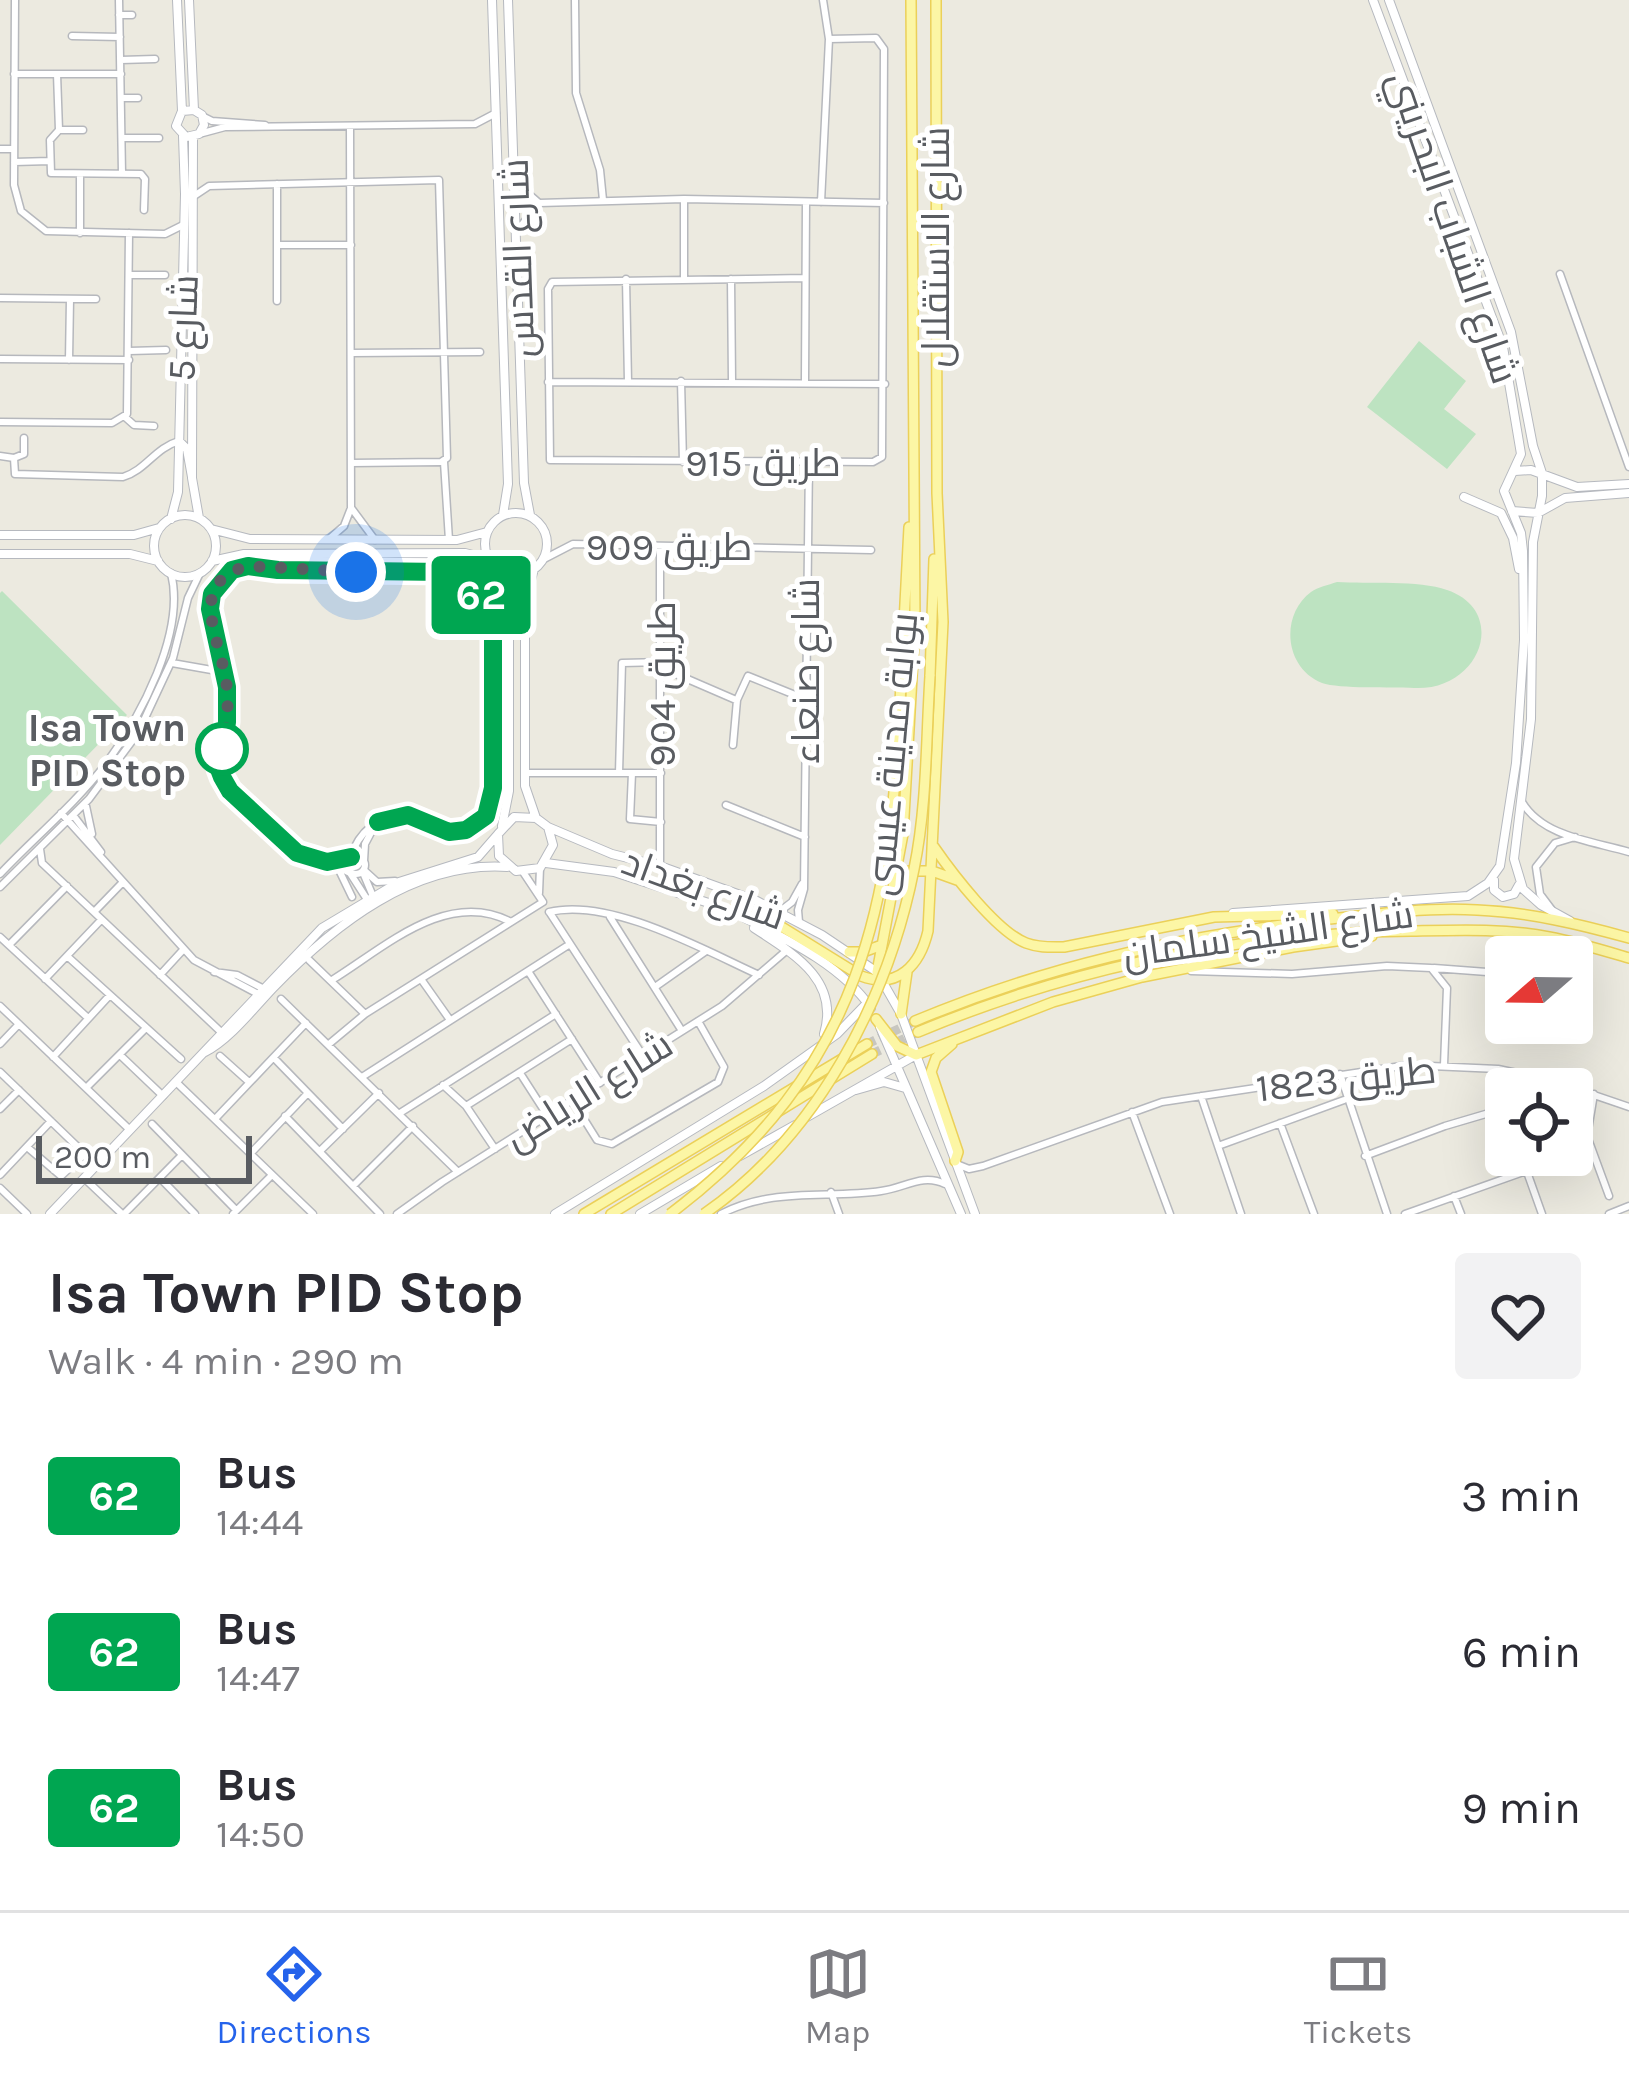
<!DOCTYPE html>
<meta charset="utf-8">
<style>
body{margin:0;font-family:Karla,Cairo,sans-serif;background:#f2f2f3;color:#2b2b33;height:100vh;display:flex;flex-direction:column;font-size:45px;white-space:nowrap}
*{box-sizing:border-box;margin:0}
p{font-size:39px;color:#7c7c81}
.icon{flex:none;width:66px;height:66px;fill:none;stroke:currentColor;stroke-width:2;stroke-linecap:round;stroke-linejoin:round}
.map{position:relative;height:1214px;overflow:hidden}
.details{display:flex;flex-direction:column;background:#fff;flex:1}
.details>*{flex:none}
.badge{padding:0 24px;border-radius:9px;font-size:42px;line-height:78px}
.needle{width:78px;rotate:250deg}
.controls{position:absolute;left:1485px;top:936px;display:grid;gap:24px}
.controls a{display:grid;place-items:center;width:108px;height:108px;border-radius:12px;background:#fff;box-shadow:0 12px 48px #0002;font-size:60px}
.scale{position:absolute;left:36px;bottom:30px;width:216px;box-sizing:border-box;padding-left:12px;border:6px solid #595c61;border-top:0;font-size:33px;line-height:42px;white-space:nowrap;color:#595c61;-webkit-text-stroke:9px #fff;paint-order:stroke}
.you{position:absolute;width:60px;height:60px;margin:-30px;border:9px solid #fff;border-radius:50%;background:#1a73e8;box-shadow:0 0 0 18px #1a73e833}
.map>.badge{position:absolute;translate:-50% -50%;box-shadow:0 0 0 6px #fff}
.round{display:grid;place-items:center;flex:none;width:126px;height:126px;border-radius:12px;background:#f2f2f3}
.head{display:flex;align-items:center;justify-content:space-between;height:204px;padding:0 48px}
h1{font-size:57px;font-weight:700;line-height:90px}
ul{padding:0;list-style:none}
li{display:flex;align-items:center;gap:36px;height:156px;padding:0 48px}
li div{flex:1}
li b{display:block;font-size:45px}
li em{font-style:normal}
li .badge{min-width:132px;font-weight:700;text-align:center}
.tabs{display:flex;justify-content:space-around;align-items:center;height:168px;border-top:3px solid #e1e1e2;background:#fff;font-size:33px;color:#7c7c81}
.tabs a{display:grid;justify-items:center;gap:6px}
.tabs .current{color:#2563eb}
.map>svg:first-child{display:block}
.pitch{fill:#bde3c1}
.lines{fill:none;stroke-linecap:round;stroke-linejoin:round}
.primary-tunnel{stroke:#c7c6c0;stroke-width:9;stroke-dasharray:9 4.5;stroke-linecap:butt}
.street-casing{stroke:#b6b8bd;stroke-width:9}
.secondary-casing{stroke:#b6b9bf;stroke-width:10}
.primary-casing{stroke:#ebd059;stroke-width:12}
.street{stroke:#fff;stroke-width:6}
.secondary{stroke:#fff;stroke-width:8}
.primary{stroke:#fcf6a5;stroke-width:9}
.primary-bridge-casing{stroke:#ebd059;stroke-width:12;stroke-linecap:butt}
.primary-bridge{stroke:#fcf6a5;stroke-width:9}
.line-casing{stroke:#fff;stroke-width:27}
.line{stroke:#00a651;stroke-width:18}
.walk{stroke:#595c61;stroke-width:12;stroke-dasharray:0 21.6}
.stop-dot{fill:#fff;stroke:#00a651;stroke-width:6}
.labels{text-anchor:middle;stroke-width:10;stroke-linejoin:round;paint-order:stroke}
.street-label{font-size:39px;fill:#595c61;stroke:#fff}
.stop-label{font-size:39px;font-weight:bold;fill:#595c61;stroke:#fff;text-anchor:end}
</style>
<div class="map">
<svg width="1629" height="1214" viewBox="0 0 1629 1214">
<rect width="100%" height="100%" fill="#eceae0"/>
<path class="pitch" d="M1419 341 1466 381 1444 409 1476 434 1447 469 1367 407Z
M1337 582C1367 584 1419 580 1447 590 1509 611 1481 691 1414 688 1393 687 1339 689 1322 683 1284 668 1280 615 1311 592 1318 587 1328 585 1337 582Z
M2 591 127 715 0 845V593Z"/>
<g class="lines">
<path class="primary-tunnel" d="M867 1044 915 1021
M872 1054 916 1033"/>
<defs>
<path id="street" d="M15 0 14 185 21 211 46 231 165 234 185 224
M119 0 122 173
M575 0 576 93 600 170 603 200
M119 15H132
M72 36 120 37
M121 60 155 59
M14 74H121
M57 74 59 130 50 140 51 173 141 174 145 179 144 210
M121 98H138
M202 116 212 121 265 125
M59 130H83
M199 134 225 127 475 124 496 113
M122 138H159
M0 149H14
M14 162 50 161
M516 183 539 203 684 199 884 203
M277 184V301
M194 196 209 186 439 180 447 458 441 462 351 463
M821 202 829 39 823 0
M517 231 538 204
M80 233V177
M277 245H351
M1560 274 1629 467
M129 275H165
M805 278 552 282 548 289 550 460 873 462 882 457 884 49 876 38 829 39
M626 279 628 382
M684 279V199
M731 279 732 381
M0 298 96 299
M129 351 166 350
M351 353 480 352
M0 359 129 360
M69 360 70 299
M681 381 683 462
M805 381 806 202
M548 382 885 384
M125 417 134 425 154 426
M0 422 112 423 127 414 129 233
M0 456 14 458 15 474 123 477C146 470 155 448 179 441
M14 458 24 454V438
M444 462 449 540
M352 509 375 540
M329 539 344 526 351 508 350 126
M660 546V866
M544 559 573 544 871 550
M248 566 278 570 445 572 475 588 486 601 493 623V788C491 815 473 840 443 830 431 826 421 817 408 815 381 811 357 834 351 857 335 861 322 863 306 857 284 849 228 795 221 774 215 755 230 709 227 682 223 656 206 627 210 601 213 581 231 570 248 566Z
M172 663 223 672
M662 668 736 700
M733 745 737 700 748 676 805 699
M525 773H661
M619 773 622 663 663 662
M632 773 630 819 661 822
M1522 802C1543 837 1592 841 1629 852
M726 805 805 837
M86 806 92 834
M61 813 194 960 258 994
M73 815 101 852
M40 849 42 863 221 1032
M347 865a9 9 0 1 1 18 0a9 9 0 1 1-18 0Z
M364 861 365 844 375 825
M333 864 350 873 370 904
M339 870 352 897
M365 871 377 882 395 881
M523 872 543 902
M0 874C35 837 74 805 105 765 140 718 186 633 171 573
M364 875 375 901
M0 887 89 799 138 733 173 658 188 598 200 573
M539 893 540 868
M1552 910 1540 894 1536 867 1555 843 1575 837
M94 912 122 883
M549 912C610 897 704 950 759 975
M779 912 792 902 802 884
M550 913 643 1056
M610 917 682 1031
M799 922 798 910 804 889 809 461
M0 937 88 1018
M9 945 67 886
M67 956 181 1059
M309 960 365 1014
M1434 968 1487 972
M528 971 600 1083
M1191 971 1292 974 1387 966 1431 968 1447 988 1444 1065
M214 972 237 975 266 990
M160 975 182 951
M45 979 101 920
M421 979 450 1020
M332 980C384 948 447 888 511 922
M655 987 706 951
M281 999 458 1172
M0 1006 130 1130
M0 1044 19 1024
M329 1044 365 1014 543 902
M120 1055 163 1096
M220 1056 249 1082
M53 1057 110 995
M274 1058 343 1129
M0 1072 85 1154 61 1176 27 1147
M520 1073 547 1115
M1340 1074 1387 1214
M362 1077 570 944
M176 1082 313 1214
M443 1085 466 1106 495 1149
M86 1088 146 1028
M1519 1089 1531 1077
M1594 1094 1587 1136 1609 1196
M1201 1096 1241 1214
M572 1100 597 1140 612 1144 718 1082 724 1067 698 1021
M466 1106 572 1039
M0 1109 19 1090
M1132 1112 1170 1214
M400 1113 556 1014
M285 1116 380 1214
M215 1119 306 1023
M1280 1123 1314 1214
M152 1124 236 1210
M1218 1146 1344 1100
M320 1151 379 1093
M250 1154 307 1094
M1521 1155 1542 1214
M1365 1156 1445 1126 1506 1108
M959 1165 969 1169 983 1166 1162 1102 1408 1065 1498 1069 1550 1080 1629 1107
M0 1175 51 1121
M84 1178 122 1214
M160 1178 195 1214
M353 1186 413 1126
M0 1188 27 1214
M831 1192 839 1214
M1454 1196 1461 1214
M124 1214 182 1155
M233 1214 272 1175
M397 1214 442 1182 722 1006 786 951
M721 1214C772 1187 827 1199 881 1191 905 1188 922 1173 945 1184
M1405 1214 1526 1171
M1609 1214 1629 1206"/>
<path id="secondary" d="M177 0 182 111 176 126 186 137 199 134 204 125 202 115 194 110 182 111
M189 0 194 110
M492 0 508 484 503 515
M508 0 524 483 530 515
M1389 0 1511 332 1533 446 1542 473V496L1533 542 1531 719 1514 859 1523 889 1541 905 1570 921
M193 137 192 478 199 518
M180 442 187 449 192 477
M1515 471 1531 470 1577 487 1629 484
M1464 497 1501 513 1513 538 1519 569
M1512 511 1538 513 1565 498 1629 493
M485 544a31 31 0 1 1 62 0a31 31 0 1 1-62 0Z
M154 546a31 31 0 1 1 62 0a31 31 0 1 1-62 0Z
M171 519 178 492 185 194 183 136
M211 529 250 539 457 540 487 532
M0 535H134L159 528
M0 554H130L158 561
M212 561 244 554 465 553 489 559
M534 569 525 602V786L536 818 548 827 553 845 540 868 516 871 499 856 498 834 514 817 536 818
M501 571 509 599V791L502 826
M548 827 612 854 660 866 757 901 822 935 877 972 901 1014 975 1214
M546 863 614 872 730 910
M1494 880V890L1503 897 1514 894 1519 885
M1233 913 1468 896 1488 883 1500 866 1516 763 1524 640 1523 551 1521 533 1504 491 1521 454 1503 347 1373 0
M743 917C788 940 842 966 871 1008
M754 928C794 954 840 980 824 1034
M880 1027 961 1214
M205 1052C230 1039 253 1009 273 988 334 925 414 861 507 867
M856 1090 884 1082 905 1088
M807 1117 916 1055
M740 1156 795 1125
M50 1214 322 928 399 882 478 857 498 834
M555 1214 764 1086 837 1034 868 1002
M640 1214 721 1166"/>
<path id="primary" d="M930 676 934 559
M901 680 909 527
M934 847C952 873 997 932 1026 943 1039 948 1052 947 1064 947L1214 917 1333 914
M909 871H932L957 880
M728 910 777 924 861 976C898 990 920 965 928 931L943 622 937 493 936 0
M849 952H863L882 945
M877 972 903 834 915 625 911 0
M901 1014 907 972
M876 1019 897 1046 916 1055 1053 1002 1142 977 1293 947 1372 936
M915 1021C1047 966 1172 938 1313 921 1367 915 1422 907 1477 910 1528 912 1579 924 1629 938
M918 1032C1076 966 1240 933 1411 931 1457 930 1503 928 1549 937 1576 942 1602 950 1629 958
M952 1044 936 1058 931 1072 958 1152 955 1161
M584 1214 867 1044
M611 1214 872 1054"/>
</defs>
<use href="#street" class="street-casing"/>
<use href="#secondary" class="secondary-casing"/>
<use href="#primary" class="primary-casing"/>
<use href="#street" class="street"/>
<use href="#secondary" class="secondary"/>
<use href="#primary" class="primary"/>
<defs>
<path id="primary-bridge" d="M670 1214C862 1069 893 907 901 680
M704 1214C817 1136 888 1000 914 869 927 806 926 740 930 676"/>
</defs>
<use href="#primary-bridge" class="primary-bridge-casing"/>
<use href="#primary-bridge" class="primary-bridge"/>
</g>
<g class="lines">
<defs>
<path id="line" d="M351 857 327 862 297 853 230 791 222 777 219 769 227 722V687L210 609 212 594 232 570 248 566 278 570 445 572C473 582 485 595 493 623V788L486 816 466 830 449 832 408 815 378 822"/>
</defs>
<use href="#line" class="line-casing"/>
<use href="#line" class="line"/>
<path class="walk" d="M222 749C226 726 230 704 226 681 220 638 185 582 248 566L356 572"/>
</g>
<circle class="stop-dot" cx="222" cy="749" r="24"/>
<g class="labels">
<g class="street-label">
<text transform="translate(1454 227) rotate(71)" y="14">شارع الشباب البحريني</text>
<text transform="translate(935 247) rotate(-90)" y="14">شارع الاستقلال</text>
<text transform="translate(517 258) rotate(-92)" y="14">شارع القدس</text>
<text transform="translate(182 328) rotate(-88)" y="14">شارع 5</text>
<text x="763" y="476">طريق 915</text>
<text x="669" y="560">طريق 909</text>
<text transform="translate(805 671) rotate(-90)" y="14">شارع صنعاء</text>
<text transform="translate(661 684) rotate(-90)" y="14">طريق 904</text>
<text transform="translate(891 754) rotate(-85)" y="14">بوابة مدينة عيسى</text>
<text transform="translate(704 888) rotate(20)" y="14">شارع بغداد</text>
<text transform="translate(1268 933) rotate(-8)" y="14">شارع الشيخ سلمان</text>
<text transform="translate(1346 1078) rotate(-6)" y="14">طريق 1823</text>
<text transform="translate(588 1090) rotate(-32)" y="14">شارع الرياض</text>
</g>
<g class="stop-label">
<text x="186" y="741">Isa Town<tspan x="186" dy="45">PID Stop</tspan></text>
</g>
</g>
</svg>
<div class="controls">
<a><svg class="needle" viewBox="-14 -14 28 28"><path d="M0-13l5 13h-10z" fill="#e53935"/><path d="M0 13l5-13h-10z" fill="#7c7c81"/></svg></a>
<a><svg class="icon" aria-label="locate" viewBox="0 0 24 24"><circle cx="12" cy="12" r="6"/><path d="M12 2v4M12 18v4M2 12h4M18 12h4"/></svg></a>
</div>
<div class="scale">200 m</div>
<div class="you" style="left:356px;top:572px"></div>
<b class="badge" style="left:481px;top:595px;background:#00a651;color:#fff">62</b>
</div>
<section class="details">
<div class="head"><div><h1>Isa Town PID Stop</h1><p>Walk · 4 min · 290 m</p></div><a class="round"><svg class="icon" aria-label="heart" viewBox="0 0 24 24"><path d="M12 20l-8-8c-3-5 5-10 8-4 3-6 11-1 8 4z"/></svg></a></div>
<ul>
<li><span class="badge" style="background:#00a651;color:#fff">62</span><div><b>Bus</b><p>14:44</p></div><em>3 min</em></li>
<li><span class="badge" style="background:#00a651;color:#fff">62</span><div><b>Bus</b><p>14:47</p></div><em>6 min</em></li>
<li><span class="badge" style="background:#00a651;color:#fff">62</span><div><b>Bus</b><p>14:50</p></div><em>9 min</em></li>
</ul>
</section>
<nav class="tabs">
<a class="current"><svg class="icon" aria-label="directions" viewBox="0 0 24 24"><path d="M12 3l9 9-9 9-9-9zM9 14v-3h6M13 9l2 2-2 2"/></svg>Directions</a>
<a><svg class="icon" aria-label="map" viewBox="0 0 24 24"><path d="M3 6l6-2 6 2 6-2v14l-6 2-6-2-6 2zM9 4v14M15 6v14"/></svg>Map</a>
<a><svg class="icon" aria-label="tickets" viewBox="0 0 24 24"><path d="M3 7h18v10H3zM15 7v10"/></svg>Tickets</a>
</nav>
